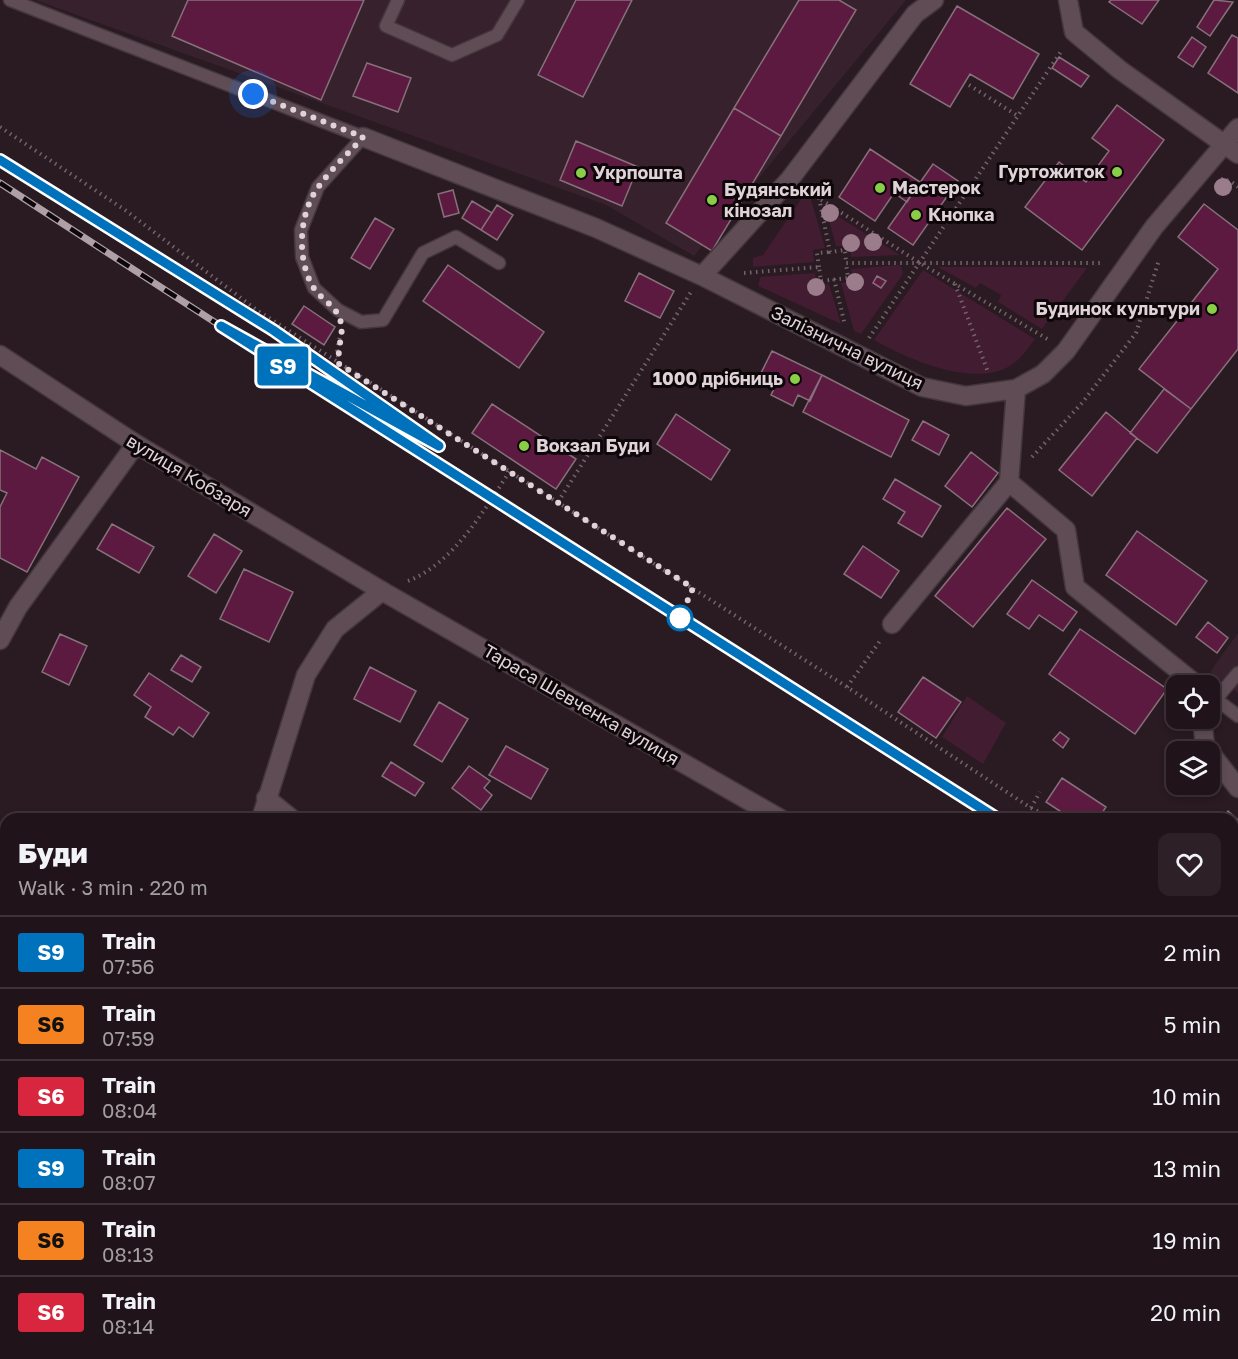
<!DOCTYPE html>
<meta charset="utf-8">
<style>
body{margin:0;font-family:"Golos Text",sans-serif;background:#2d2127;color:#f1f3f6;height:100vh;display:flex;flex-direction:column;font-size:22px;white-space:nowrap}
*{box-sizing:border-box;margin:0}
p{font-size:20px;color:#a29ea2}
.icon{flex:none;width:33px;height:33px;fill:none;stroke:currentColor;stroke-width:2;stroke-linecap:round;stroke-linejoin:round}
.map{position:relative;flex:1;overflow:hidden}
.sheet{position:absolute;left:0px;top:813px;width:1239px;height:546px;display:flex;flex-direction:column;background:#20141a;border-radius:18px 18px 0 0;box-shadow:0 3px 9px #0003,0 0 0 2px #3d3339}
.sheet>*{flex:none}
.badge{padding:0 12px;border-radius:4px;font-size:21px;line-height:39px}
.buttons{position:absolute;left:1166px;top:675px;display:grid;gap:12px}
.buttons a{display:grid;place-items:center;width:54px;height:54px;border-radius:12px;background:#20141a;box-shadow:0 3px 9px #0003,0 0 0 2px #3d3339;font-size:30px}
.you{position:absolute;width:30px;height:30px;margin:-15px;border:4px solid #fff;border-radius:50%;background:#1a73e8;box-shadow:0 0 0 9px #1a73e833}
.map>.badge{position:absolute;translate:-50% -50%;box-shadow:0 0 0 3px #fff}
.round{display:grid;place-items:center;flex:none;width:63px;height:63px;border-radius:12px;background:#2d2127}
.overview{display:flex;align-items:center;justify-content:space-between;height:102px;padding:0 18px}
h1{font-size:28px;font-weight:800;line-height:45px}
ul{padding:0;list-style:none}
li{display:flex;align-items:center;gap:18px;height:72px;padding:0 18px;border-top:2px solid #3d3339}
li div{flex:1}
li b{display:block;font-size:22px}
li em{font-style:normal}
li .badge{min-width:66px;font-weight:700;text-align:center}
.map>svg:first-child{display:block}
.built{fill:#37212c}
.green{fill:#421c30}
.building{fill:#5d1a40;stroke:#85717a;stroke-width:1.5}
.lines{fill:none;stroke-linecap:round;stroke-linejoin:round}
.lane-casing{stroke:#43363c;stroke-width:15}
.street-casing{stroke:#43363c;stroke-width:21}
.secondary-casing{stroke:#43363c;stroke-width:21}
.path{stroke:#73646b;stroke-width:4;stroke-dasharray:1.5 4.5;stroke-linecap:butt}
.lane{stroke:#5f4c55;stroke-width:12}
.street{stroke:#5f4c55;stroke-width:18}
.secondary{stroke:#5f4c55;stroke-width:18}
.rail-casing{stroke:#aea0a6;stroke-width:7}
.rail{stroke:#0e070a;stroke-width:4.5;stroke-dasharray:14;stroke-linecap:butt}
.tree{fill:#9b7c8a}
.line-casing{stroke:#fff;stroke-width:14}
.line{stroke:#0072bc;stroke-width:9}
.walk{stroke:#dfd3d8;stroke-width:6;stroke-dasharray:0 10.8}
.poi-dot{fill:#8ace47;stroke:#0e070a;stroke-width:2}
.stop-dot{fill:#fff;stroke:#0072bc;stroke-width:3}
.labels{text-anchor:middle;stroke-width:6;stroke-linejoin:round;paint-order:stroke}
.poi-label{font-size:18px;font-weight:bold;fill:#dfd3d8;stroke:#0e070a;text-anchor:start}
.street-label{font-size:18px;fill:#dfd3d8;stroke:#0e070a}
</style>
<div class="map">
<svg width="1238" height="1359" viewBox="0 0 1238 1359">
<rect width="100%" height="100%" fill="#2a1a22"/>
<path class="built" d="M35 0H906L694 256 606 205Z
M1238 633V693L1210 672Z"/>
<path class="green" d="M804 195 811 199 825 248 813 250 814 262 753 267V258L763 255Z
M826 209 900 255 851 257 850 246H836Z
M899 265 902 268 903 274 861 334 854 331 841 283 852 281 851 269Z
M938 267H1067L1087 268 1042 329 998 302 1001 295 980 283 976 288Z
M923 270 1035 339C1027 350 1019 362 1006 368 969 386 907 359 874 340Z
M815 273 817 285 829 284 841 324 758 286 760 277Z
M967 696 1006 723 983 764 942 737Z
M0 1072 6 1077V1240L0 1244Z
M162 1353H765L778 1359H161Z"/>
<path class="building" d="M188 0H364L321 100 172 36Z
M576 0H632L583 97 538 75Z
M799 0H839L856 10 781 136 734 108Z
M1111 0H1159L1142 24 1109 2Z
M1214 0 1233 2 1210 36 1197 27Z
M957 6 1039 54 1013 99 970 74 950 107 910 84Z
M1232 35 1238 38V93L1208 73Z
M1192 37 1206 47 1193 67 1178 57Z
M1059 57 1089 76 1081 87 1052 68Z
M367 63 411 78 398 112 353 96Z
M1117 105 1164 140 1082 250 1025 207 1059 162 1086 182 1109 151 1092 138Z
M734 108 781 136 712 251 666 223Z
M576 141 638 167 622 206 560 180Z
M870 149 920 182 907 202 894 193 875 221 839 197Z
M933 164 958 181 913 245 888 228Z
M453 190 459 213 444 217 438 194Z
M472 201 492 213 481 230 462 218Z
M1204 204 1238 230V349L1191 409 1139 369 1218 269 1178 237Z
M497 205 513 215 497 240 481 230Z
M375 218 394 229 370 269 351 258Z
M448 265 544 332 519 368 423 301Z
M639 273 674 291 660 318 625 301Z
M877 276 886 281 881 288 873 283Z
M304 306 335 327 324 345 292 324Z
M772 351 822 375 810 401 798 395 793 406 771 395 777 383 760 375Z
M822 375 909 420 891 457 803 412Z
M1164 389 1191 409 1157 453 1130 433Z
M492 404 576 459 556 489 472 433Z
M1106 412 1137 438 1092 496 1059 470Z
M676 414 730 450 711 480 657 444Z
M923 421 949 435 939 455 912 440Z
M0 450 36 469 42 457 79 477 27 572 0 558V507L7 493 0 490Z
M971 452 998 473 972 507 945 486Z
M895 479 941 506 922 537 898 523 905 512 883 499Z
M1007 508 1046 539 973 627 935 596Z
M112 524 154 547 139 573 97 549Z
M1137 531 1207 581 1176 625 1106 575Z
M214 534 242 551 216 593 188 576Z
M863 546 899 571 881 598 844 574Z
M244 569 293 592 269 642 220 619Z
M1032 580 1077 612 1063 631 1039 615 1029 629 1007 614Z
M1208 622 1228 638 1217 653 1196 637Z
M1080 629 1167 689 1135 734 1049 674Z
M60 634 87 646 69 685 42 672Z
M181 655 201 667 192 682 171 670Z
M370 667 416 691 400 722 354 699Z
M149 673 209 713 193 737 179 727 173 735 145 717 151 707 134 695Z
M923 677 961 702 936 738 898 712Z
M439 702 468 719 442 762 414 745Z
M1060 732 1069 739 1063 748 1053 740Z
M506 746 548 769 531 799 489 775Z
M391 762 424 783 415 796 382 776Z
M469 766 490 781 484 788 492 795 481 810 452 788Z
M1062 778 1106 807 1098 819H1072L1046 802Z
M1228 811 1238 820 1233 826V819H1221Z
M1238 1181V1213L1233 1210V1190Z"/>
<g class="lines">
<defs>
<path id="lane" d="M10 0 363 137 318 187 301 230 302 257 314 288 338 310 361 322 383 320 423 253 456 237 499 263
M398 0 386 26 452 55 497 35 518 0
M1209 694 1238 716
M1216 699 1238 673"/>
<path id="street" d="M363 137 596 228 702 276 922 387 966 396 1016 389 1043 374 1066 351 1154 227 1238 128
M702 276 790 179 915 14 934 0
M0 355 136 444 382 591
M1016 389 1009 482 1066 530 1075 587 1198 686
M892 624 1009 482
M0 640 18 607 136 444
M1202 718 1205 746 1238 788
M266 798 292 819
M1005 1353 1015 1359"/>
<path id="secondary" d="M1068 0 1074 32 1120 70 1238 154
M261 819 306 675 335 629 382 591 781 819
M1233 1096 1238 1099
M134 1359 135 1353"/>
</defs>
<use href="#lane" class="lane-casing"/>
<use href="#street" class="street-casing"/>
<use href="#secondary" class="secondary-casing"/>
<path class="path" d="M969 85 1018 116
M0 127 125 210 258 311 847 687 1031 808 1054 819
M1221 179 1230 181 1238 187
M806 190 920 263 1049 340
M819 198 830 252 845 250 846 263
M819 267 817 253 830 252
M744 273 819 267 821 281 848 278 846 263H1102
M834 279 845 325
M955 284 988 372
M869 338 1062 50
M339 363 337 349 341 332
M1032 457 1082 403 1136 333 1159 260
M558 502 691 292
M408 581C454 563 484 510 510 471
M847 687 880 641
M1031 808 1040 792
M1233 830 1238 826"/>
<use href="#lane" class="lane"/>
<use href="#street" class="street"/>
<use href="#secondary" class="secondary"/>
<defs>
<path id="rail" d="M0 160 273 330 439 446
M0 183 355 413 998 819
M316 378 376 411
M1233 968 1238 971"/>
</defs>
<use href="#rail" class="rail-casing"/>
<use href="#rail" class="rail"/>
</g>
<g class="tree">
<circle cx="1223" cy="187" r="9"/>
<circle cx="830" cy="213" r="9"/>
<circle cx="873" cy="242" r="9"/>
<circle cx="851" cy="243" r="9"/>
<circle cx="855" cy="282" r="9"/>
<circle cx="816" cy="287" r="9"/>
</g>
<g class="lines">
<defs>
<path id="line" d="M0 160 273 330 439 446 221 326 998 819"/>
</defs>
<use href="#line" class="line-casing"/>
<use href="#line" class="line"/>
<path class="walk" d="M253 94 363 137C349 153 332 168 319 186 299 212 296 258 313 287 322 301 337 305 341 323 344 332 337 348 339 364L693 588 680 618"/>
</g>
<g class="poi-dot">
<circle cx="1117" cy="172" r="6"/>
<circle cx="581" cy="173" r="6"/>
<circle cx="880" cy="188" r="6"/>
<circle cx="712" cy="200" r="6"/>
<circle cx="916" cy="215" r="6"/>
<circle cx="1212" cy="309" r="6"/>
<circle cx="795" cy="379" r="6"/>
<circle cx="524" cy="446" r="6"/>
</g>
<circle class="stop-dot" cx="680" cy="618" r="12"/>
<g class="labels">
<g class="poi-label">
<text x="1105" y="178" text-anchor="end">Гуртожиток</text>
<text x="593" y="179">Укрпошта</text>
<text x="892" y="194">Мастерок</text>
<text x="724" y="196">Будянський<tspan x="724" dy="21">кінозал</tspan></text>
<text x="928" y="221">Кнопка</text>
<text x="1200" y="315" text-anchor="end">Будинок культури</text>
<text x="783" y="385" text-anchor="end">1000 дрібниць</text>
<text x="536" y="452">Вокзал Буди</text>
</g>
<g class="street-label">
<text transform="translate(847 348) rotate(26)" y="6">Залізнична вулиця</text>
<text transform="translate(189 476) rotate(31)" y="6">вулиця Кобзаря</text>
<text transform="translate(581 705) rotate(30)" y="6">Тараса Шевченка вулиця</text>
</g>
</g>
</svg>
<div class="buttons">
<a><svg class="icon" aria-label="locate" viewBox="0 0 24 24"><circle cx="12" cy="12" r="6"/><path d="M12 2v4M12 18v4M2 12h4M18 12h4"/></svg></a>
<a><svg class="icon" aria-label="layers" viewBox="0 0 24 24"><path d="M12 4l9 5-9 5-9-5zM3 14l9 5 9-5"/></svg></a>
</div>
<div class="you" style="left:253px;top:94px"></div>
<b class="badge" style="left:283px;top:366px;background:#0072bc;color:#fff">S9</b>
<section class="sheet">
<div class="overview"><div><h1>Буди</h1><p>Walk · 3 min · 220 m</p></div><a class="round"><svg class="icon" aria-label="heart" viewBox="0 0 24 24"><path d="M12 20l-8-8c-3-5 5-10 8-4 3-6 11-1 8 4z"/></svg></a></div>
<ul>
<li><span class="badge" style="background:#0072bc;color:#fff">S9</span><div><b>Train</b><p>07:56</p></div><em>2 min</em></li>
<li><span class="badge" style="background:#f58220;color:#111">S6</span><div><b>Train</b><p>07:59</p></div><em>5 min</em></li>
<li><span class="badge" style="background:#d7263d;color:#fff">S6</span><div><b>Train</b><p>08:04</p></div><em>10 min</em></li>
<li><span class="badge" style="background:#0072bc;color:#fff">S9</span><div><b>Train</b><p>08:07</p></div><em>13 min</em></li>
<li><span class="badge" style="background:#f58220;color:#111">S6</span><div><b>Train</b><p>08:13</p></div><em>19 min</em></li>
<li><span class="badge" style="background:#d7263d;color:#fff">S6</span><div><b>Train</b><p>08:14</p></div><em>20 min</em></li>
</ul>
</section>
</div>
